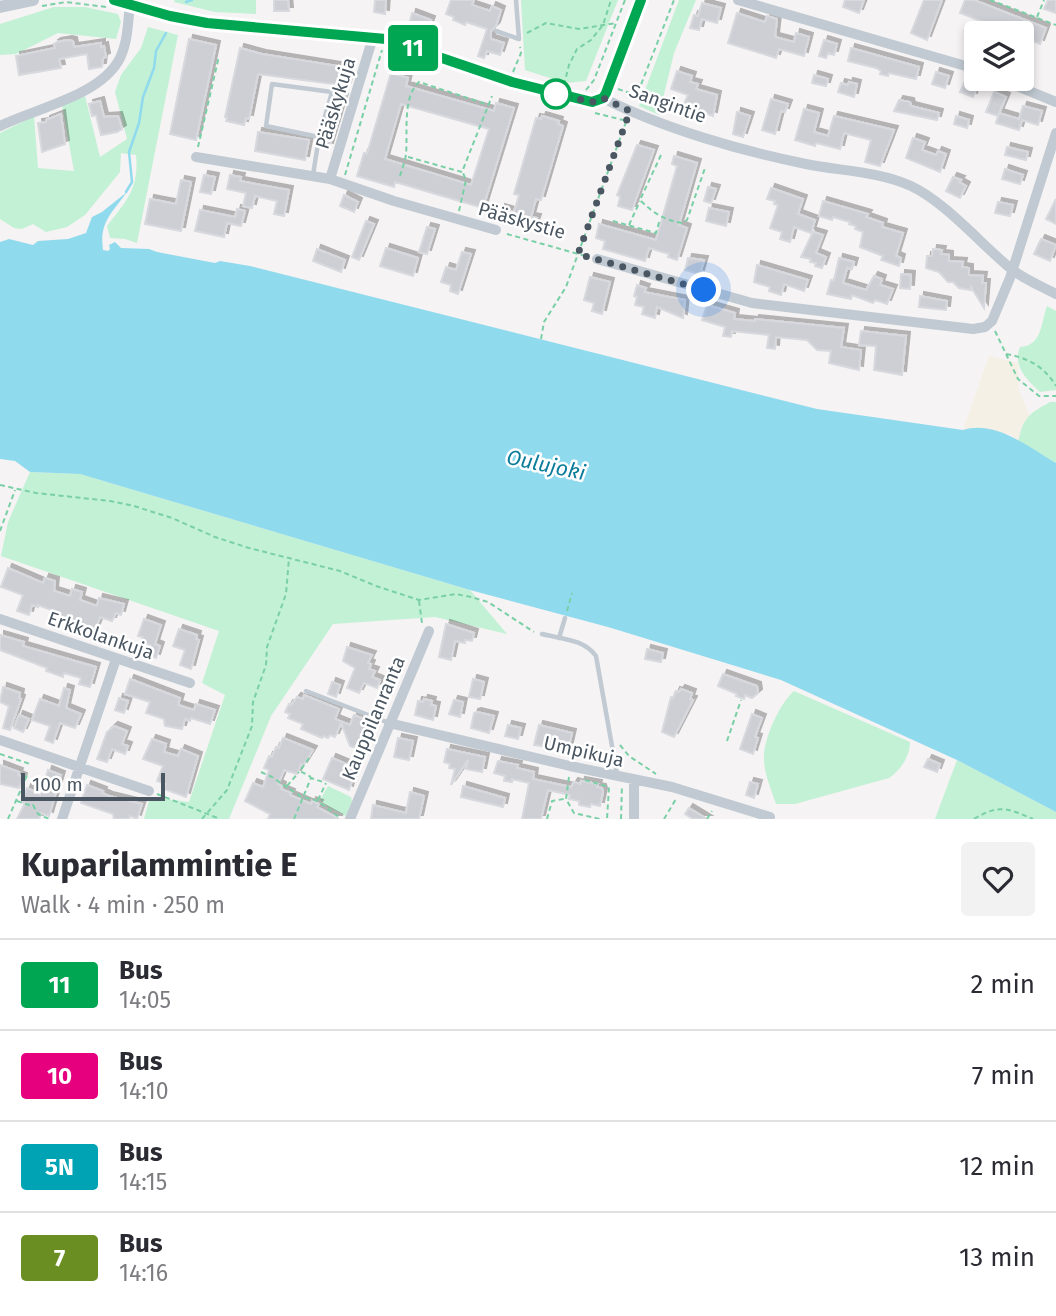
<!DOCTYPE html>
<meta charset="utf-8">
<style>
body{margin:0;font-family:"Fira Sans",sans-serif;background:#f2f2f3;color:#2b2b33;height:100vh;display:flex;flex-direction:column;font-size:26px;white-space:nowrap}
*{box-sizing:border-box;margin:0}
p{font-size:23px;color:#7c7c81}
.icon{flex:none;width:38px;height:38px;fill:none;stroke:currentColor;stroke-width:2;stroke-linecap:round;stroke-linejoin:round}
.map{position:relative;height:819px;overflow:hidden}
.details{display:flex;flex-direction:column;background:#fff;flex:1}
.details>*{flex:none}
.badge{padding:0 14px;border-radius:5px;font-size:24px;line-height:46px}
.buttons{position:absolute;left:964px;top:21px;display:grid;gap:14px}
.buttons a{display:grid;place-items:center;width:70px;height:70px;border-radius:7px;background:#fff;box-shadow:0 4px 10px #0003;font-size:35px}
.scale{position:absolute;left:21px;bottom:18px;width:144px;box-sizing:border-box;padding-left:7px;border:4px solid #4a5661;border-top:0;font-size:19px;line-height:24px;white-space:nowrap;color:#4a5661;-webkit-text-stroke:5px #fff;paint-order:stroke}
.you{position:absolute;width:35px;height:35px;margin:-18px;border:5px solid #fff;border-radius:50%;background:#1a73e8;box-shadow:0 0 0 10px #1a73e833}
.map>.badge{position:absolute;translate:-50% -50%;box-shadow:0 0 0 4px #fff}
.round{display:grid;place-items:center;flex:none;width:74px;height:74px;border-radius:7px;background:#f2f2f3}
.summary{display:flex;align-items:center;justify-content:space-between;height:119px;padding:0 21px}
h1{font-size:33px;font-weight:700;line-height:52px}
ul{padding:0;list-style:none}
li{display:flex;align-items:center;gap:21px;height:91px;padding:0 21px;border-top:2px solid #e1e1e2}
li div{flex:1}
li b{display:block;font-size:26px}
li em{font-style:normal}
li .badge{min-width:77px;font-weight:700;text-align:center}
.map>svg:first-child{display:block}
.green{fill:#c3f1d5}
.sand{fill:#f5f0e5}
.water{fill:#90daee}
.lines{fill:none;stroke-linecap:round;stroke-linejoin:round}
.stream{stroke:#90daee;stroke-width:2.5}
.building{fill:#cdcfd5;stroke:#d7d9de;stroke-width:2;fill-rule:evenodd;filter:url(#shadow)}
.path{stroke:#7ad0a6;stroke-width:2;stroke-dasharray:5 3.5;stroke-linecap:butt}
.service{stroke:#c1cad2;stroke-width:4.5}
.minor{stroke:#c1cad2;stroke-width:10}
.tertiary{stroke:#c1cad2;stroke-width:12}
.line-casing{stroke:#fff;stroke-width:16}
.line{stroke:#00a651;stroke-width:10}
.walk{stroke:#4a5661;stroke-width:7;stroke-dasharray:0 12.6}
.stop-dot{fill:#fff;stroke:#00a651;stroke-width:3.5}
.labels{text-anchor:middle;stroke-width:5;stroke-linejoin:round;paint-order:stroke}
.street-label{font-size:19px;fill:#4a5661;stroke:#fff}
.water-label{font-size:21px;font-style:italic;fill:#0c7c9b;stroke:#fff}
</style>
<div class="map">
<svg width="1056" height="819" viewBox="0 0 1056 819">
<defs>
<filter id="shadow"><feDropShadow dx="4" dy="-4" stdDeviation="0" flood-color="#0004"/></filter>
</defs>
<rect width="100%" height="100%" fill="#f5f3f3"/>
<path class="green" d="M175 0H256V14L215 12 174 2Z
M521 0H618L586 81 565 83 525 70Z
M679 0H696L674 53 659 115 639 106Z
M54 7H85L118 14 121 22 116 39 58 33 16 54 0 55V24Z
M148 27 178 35 137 243 125 239 110 238 107 226C127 200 139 189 136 155L121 153 120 172 85 215 67 227 46 232 33 224 22 229 14 228 0 219V133L34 116 38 168 74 171 62 105 85 96 100 157 127 139 115 92 121 75 141 48Z
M1047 306 1056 311V390L1040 392C1027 380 1012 366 1020 347 1042 346 1041 323 1047 306Z
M1050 402H1056V463L1018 441C1024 416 1029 414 1050 402Z
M30 472 80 474 470 590 507 634 435 617 333 624 271 716 229 819H144L150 797 189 802 225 695 202 683 219 631 1 556 8 522Z
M794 691 910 742C910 756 901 770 889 778L795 804H776C771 789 763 771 764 755 765 736 780 703 794 691Z
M957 760 1056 812V819H935Z
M328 786 351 797 352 801 346 816 328 807 320 800Z"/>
<path class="sand" d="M989 356 1018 363 1019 390 1029 415 1022 425 1018 441 1010 434 963 430Z"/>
<path class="water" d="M127 192C112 213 99 222 103 250L108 251 110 249 109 245 115 242 121 248 149 249 157 252 215 263 220 261 250 266 817 409 963 430C996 420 1028 447 1056 463V812L957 760 781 680 608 627 470 590 80 474 30 472 15 461 0 459V242L9 239 33 245 38 241 68 239 86 233 92 217 102 212Z"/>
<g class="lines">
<path class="stream" d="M186 2 192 0
M126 192 132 182 129 152 139 123 143 97 154 68 156 51 166 33"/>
</g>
<path class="building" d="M274 0H288L289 11H274Z
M375 0H386L385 14 374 12Z
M451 0H474L472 5 490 11 492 6 501 10 496 26 491 31V39L504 43 500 55 487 51 484 58 478 56 487 29 466 22 465 25 453 20 454 17 446 14Z
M845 0H864L859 13 843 7Z
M924 0H942L927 40 911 33Z
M965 0H974L1046 28 1040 44 1022 37V33H1012L960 13Z
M1048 0H1056V13L1044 9Z
M702 3 721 8 717 23 702 19 699 30 690 28 694 15 698 16Z
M412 13 431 20 427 32 409 25Z
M737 13 765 22 767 16 777 19 775 37 794 42 796 33 809 37 804 56 779 49 776 58 728 43Z
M189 39 216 45 196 140 170 134Z
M68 40 73 41 74 47 101 43V47L104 46 106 57 103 58 102 67 89 69 87 54 59 59 61 68 19 75 16 56 55 48 54 44 57 42Z
M824 40 837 44 834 55 828 53 826 58 819 56Z
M240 48 262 54 350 68 347 86 258 74 249 119 246 118 244 125 226 121 227 118 225 117Z
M851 48 919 67 916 79 889 73 888 76 880 74 881 71 876 68 848 61Z
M677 71 692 76 690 82 698 84 696 89 717 95 713 116 684 104 688 95 671 89Z
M936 72 949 76 945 88 932 84Z
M391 73 408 78 406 86 494 111 496 103 514 108 483 208 395 182 394 187 357 176 364 153 367 154ZM401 104 489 129 471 185 385 159Z
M814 75 828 79 826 86 812 83Z
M965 81 977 86 973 97 960 92Z
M849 82 857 84 854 97 838 92 841 83 848 85Z
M994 92 1006 97 998 116 986 112Z
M335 98 343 100 329 147 323 145Z
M771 99 788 104 785 112 781 111 775 134 762 130Z
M899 100 910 102 911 106 939 113 937 120 894 111Z
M100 101 104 117 118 116 122 129 117 132 101 135 96 115 92 116 89 104Z
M1023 106 1042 111 1038 125 1022 120 1019 130 996 123 999 113 1019 119Z
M804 109 819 113 814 132 828 136 834 116 894 130 880 166 865 162 871 140 844 133 840 149 816 143 815 146 795 140Z
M737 112 750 116 743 137 733 134Z
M61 114 65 144 42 152 38 123 46 122V120Z
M542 116 559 121 558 124 563 126 541 200 536 199 531 217 537 218 534 227 499 217 501 208 514 212 519 195 514 194 521 170 536 118 541 119Z
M956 116 969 120 967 128 954 124Z
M258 132 309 140 305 160 255 151Z
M913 138 925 142 922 150 936 155 938 151 946 154 940 172 906 158Z
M637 145 654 150 632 210 618 206 620 197 617 195Z
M1007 147 1028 152 1026 160 1005 155Z
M674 156 697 163 679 225 687 228 677 260 668 257 669 254 649 248 645 261 603 249 605 241 596 238 599 224 656 240 677 166 672 164Z
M1005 169 1023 175 1020 184 1002 179Z
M204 175 215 177 211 194 200 192Z
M230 175 241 177 240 181 289 190 284 216 274 214 277 201 255 196 252 208 243 206 246 193 227 189Z
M953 177 961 180 959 182 966 186 960 198 946 191Z
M181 180 191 182 181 231 145 224 150 199 176 204Z
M708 187 716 189 711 203 704 201Z
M771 188 803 199 798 214 815 220 811 233 794 227 790 242 780 239 782 232 770 228 778 205 774 204 775 201 767 199Z
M344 195 358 202 354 212 340 206Z
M1056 199V224L1046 219Z
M823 201 868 214 866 217 883 223 882 227 903 233 896 256 901 258 899 266 881 260 883 256 860 247 863 232 855 229 856 226 849 224 850 222 833 217 832 220 819 216Z
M998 202 1013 205 1010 216 995 213Z
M709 208 729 212 726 226 706 221Z
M237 209 245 211 241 226 227 223 224 237 195 231 200 210 235 217Z
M366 221 374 224 359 260 352 257Z
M427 227 435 229 427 254 419 252Z
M813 232 823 235 816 253 826 257 822 268 815 266 816 263 810 262 811 259 801 257Z
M1041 239 1056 245 1050 261 1034 254Z
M386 248 418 258 413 276 380 266Z
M317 249 345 260 341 272 313 261Z
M933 249 942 250 941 254 949 255V261L963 262 962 267 969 268V275L983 276 982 283H986L984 308 971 287V290L959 288 953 282H948L939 272 926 268 927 256H932Z
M462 252 471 254 458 294 450 291 451 285 441 282 446 267 456 270Z
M688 258 704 260 700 274 685 270Z
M839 258 854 262 852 269 847 268 843 283 866 290 874 276 882 279 880 285 893 289 887 304 875 300 873 303 852 295 851 299 827 294 831 280 834 281Z
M757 265 808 280 804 291 784 284 781 295 769 291 770 287 754 282Z
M901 274 911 275 910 289 900 288Z
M590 277 610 282 602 314 592 311 594 303 584 300Z
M637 285 646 288 644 292 685 300 683 318 657 307 655 318 642 314 644 307 635 305 637 297 634 296Z
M920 296 947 301 946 310 919 307Z
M707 305 735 313 734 319 755 321V319L844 328 841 347 861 350 859 370 829 363 831 351 817 350 807 340 776 337 775 349 767 348 769 335 732 331 731 337 723 336 725 327 702 320Z
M861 331 906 336 902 375 874 370 876 346 859 345Z
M8 568 43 583 45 578 55 581 54 591 70 596 72 589 82 592 80 600 97 606 99 598 124 604 121 615 116 613 112 621 100 617 93 636 83 633 84 627 52 616 54 611 38 605V607L32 605 29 615 17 611 23 595 1 587Z
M144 619 161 625 155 644 160 646 156 658 146 654 150 645 141 642 143 637 138 636Z
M446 624 474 633 472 641 465 640V643L455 641 451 660 439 657Z
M179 629 197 635 196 639 199 640 191 669 180 665 185 650 173 646Z
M0 635 24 642 23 646 96 667 90 687 79 684 81 678 64 673 63 677 46 671 47 668 0 650Z
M347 647 372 655 368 663 371 664 369 669 375 671 372 677 380 680 377 688 364 683 359 693 347 688 355 668 343 661Z
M647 649 663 653 661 662 645 659Z
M723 674 757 686 758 693 752 698 745 695 744 699 736 696 737 694 718 686Z
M130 679 180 698 178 705 194 710 196 704 215 710 210 724 191 718 190 721 185 719 182 729 165 726 164 719 146 713 150 702 125 694Z
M473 679 484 682 480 699 469 697Z
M332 682 340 685 336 697 328 694Z
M3 687 20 693 19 698 21 699 10 730 3 728 9 706 0 702Z
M64 688 70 690 66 708 81 714 75 728 60 723 53 743 45 740 50 726 32 720 40 699 59 706Z
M681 689 692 693 690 699 693 700 674 737 662 732 671 697 673 698 676 691 679 692Z
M304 695 339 709 335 719 350 725 354 715 369 721 367 736 365 735 359 749 350 746 341 723 335 737 330 735 328 738 323 736 322 738 301 729 303 724 288 718 290 714 285 712 289 704 291 705 297 697 303 699Z
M119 698 128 701 124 713 115 710Z
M424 699 432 701 431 705 436 706 433 720 415 715 418 701 423 702Z
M454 700 463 702 460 717 449 714Z
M477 712 494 716 489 733 471 728 474 713Z
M752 714 762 718 755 737 758 738 753 754 740 749Z
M19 715 29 719 23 732 14 728Z
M508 725 521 728 518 739 505 736Z
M539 725 572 733 568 750 534 745Z
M114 726 127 731 122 744 128 746 125 754 112 749 107 762 97 759 107 732Z
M283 738 313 750 303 766 301 764 297 774 284 770 278 784 282 786 281 789 291 793 290 795 311 804 312 801 319 804 317 807 339 819H268L270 814 245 801 253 783 263 787 269 770 264 768 269 756 272 757 276 747 279 748Z
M398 738 413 741 409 760 394 757Z
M152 739 166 744 164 752 178 756 181 749 198 756 186 797 164 789 166 784 157 781 163 766 143 759Z
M447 749 485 757 482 772 466 769 468 760 451 785 455 769 449 768 450 764 444 762Z
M332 758 356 768 349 790 323 779Z
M928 759 940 764 937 772 924 767Z
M498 761 518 765 517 768 534 772 533 779 571 787 574 782 580 784 581 781 598 784 597 787 602 788 603 792 600 806 591 804 590 807 579 805V801L569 799 570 795 548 790 541 819H522L529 783 512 779V782L504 781 505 776 494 773Z
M0 765 19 772 18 775 23 777 19 788 0 784Z
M48 770 61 775 49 816 41 813 39 819H17L25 803 22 802 27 788 40 794Z
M750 782 758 784 754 798 746 795Z
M87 785 103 791 102 793 109 796 142 804 137 819 130 816 129 819H114L113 814 81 803Z
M463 786 505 798 503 807 461 797Z
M410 792 424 796 419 819H371L373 805 406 813Z
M689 808 707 819H693L685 814Z"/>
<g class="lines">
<path class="path" d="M990 0 1056 25
M42 6 66 2 106 7
M1037 17 1044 0
M527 33 546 23 579 29 616 23
M513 72 521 53 520 47
M564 85 569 65 577 49 591 40 603 25 611 0
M618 89 636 95
M586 90 594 80 625 0
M635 100 674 0
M595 113 627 121
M198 147 219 56
M661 155 640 200C653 213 664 220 682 223L687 220 705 168
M408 157 462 172 492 96
M345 175 382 50
M400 176C402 169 405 162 406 154 408 133 402 97 419 82L489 105
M459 211 466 180 463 173
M613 221 656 233 660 219
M629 225 640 201
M507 234 589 257
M995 331 1018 379 1039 396H1056
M541 339 544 322 566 287 626 122
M1006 354C1028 358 1044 366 1056 386
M0 485 36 493 110 501 134 506 172 518 215 537 249 548 340 571 376 586 419 600 456 594 471 597 488 602 534 632
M0 531 15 490
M419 601 422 623
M567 611 572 593
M727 741 741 700
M620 745 629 756 656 774
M0 754 30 764
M309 758 300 771 311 777
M261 772 272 777 300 796 318 801 340 818
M569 777 566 799 574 813 600 819
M585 780 609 787 607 819
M287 786 299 772
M157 794 220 819
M318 800 326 783
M17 801 32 806 33 805 38 814 49 819
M8 819 28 773
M202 819 227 790 252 726 253 702 266 665 267 647 286 594 289 558
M294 819 311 778 323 782
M547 819 552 801 564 799
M621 819 622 785
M664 819 676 799
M707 819 712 811
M974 819C999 804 1007 808 1033 819"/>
<path class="service" d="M496 31 519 39 516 0
M319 137 266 126 272 84 347 94
M313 175 319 137 332 92
M542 634C561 639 584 639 596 656L617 774
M559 638 565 618
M306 691 389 723"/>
<path class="minor" d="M738 0 976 69
M1000 79 1056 102
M603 98C662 128 741 151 806 164 840 171 878 171 911 186 945 202 980 243 1010 268 1023 279 1041 286 1056 294
M0 126C36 108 101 96 120 58 128 42 128 21 130 4
M196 157 330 179 394 201 496 230
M330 179 373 37
M597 259 752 303 973 329 985 327 992 321 1010 278 1056 133
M0 619 190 683
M389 723 570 766 672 787 770 817
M0 740 149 791
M62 819 116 659
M350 819 429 631
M634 819V780"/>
<path class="tertiary" d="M114 0 170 16 207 23 386 39 512 82 592 102 603 98 606 93 641 0
M0 7 33 0"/>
</g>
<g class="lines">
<defs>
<path id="line" d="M114 0 170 16 207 23 386 39 512 82 592 102 603 98 606 93 641 0"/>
</defs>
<use href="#line" class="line-casing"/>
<use href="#line" class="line"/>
<path class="walk" d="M556 94 592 102 603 98 630 111 578 254 704 290"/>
</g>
<circle class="stop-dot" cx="556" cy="94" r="14"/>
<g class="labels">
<g class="street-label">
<text transform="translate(335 103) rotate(-73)" y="7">Pääskykuja</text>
<text transform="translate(668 103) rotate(20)" y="7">Sangintie</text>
<text transform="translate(522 220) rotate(16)" y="7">Pääskystie</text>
<text transform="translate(101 635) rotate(19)" y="7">Erkkolankuja</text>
<text transform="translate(373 718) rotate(-67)" y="7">Kauppilanranta</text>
<text transform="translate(584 751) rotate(13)" y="7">Umpikuja</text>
</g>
<g class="water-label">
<text transform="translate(546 465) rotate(12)" y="7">Oulujoki</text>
</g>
</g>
</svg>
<div class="buttons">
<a><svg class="icon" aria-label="layers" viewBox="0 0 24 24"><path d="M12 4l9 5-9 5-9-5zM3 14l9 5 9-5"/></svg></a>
</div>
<div class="scale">100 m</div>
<div class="you" style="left:704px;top:290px"></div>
<b class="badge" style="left:413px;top:48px;background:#00a651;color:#fff">11</b>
</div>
<section class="details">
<div class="summary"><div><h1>Kuparilammintie E</h1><p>Walk · 4 min · 250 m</p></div><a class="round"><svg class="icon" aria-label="heart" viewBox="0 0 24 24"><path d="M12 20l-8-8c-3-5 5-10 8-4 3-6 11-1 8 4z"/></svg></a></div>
<ul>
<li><span class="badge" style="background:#00a651;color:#fff">11</span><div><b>Bus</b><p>14:05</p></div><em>2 min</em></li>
<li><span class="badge" style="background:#e6007e;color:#fff">10</span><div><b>Bus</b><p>14:10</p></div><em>7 min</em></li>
<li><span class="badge" style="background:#00a3b4;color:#fff">5N</span><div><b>Bus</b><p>14:15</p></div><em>12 min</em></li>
<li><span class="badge" style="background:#6b8e23;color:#fff">7</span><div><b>Bus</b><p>14:16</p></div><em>13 min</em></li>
</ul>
</section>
